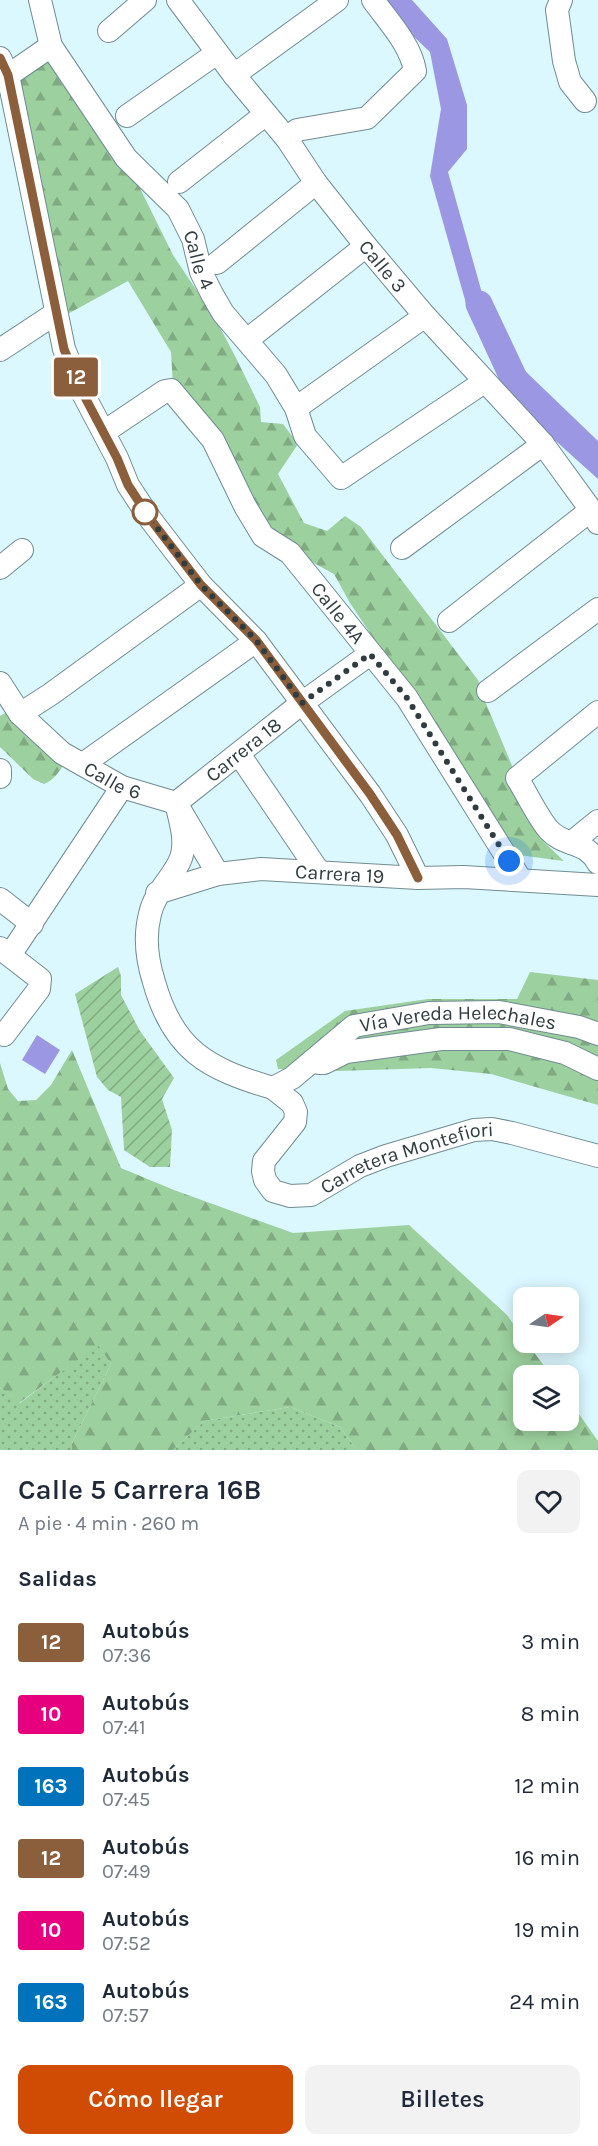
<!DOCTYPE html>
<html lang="es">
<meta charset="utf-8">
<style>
body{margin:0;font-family:Karla,sans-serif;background:#f2f2f3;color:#1f2937;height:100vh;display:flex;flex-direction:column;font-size:22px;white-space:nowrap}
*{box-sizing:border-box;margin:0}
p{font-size:20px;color:#747a83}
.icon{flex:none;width:33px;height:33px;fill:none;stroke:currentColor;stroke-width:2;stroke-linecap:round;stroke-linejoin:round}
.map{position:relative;height:1450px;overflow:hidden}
.sheet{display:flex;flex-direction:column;background:#fff;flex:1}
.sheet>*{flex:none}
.badge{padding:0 12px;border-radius:4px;font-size:21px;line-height:39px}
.needle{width:39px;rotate:77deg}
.tools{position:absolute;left:513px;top:1287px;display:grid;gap:12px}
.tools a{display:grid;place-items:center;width:66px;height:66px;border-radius:12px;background:#fff;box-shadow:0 3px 15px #0003;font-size:30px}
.you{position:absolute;width:30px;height:30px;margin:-15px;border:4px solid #fff;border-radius:50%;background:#1a73e8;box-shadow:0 0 0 9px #1a73e833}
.map>.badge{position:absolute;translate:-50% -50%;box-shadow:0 0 0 3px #fff}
h2{padding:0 18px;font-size:22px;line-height:54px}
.round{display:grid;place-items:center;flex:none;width:63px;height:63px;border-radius:12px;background:#f2f2f3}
.overview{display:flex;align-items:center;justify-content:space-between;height:102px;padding:0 18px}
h1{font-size:28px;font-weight:600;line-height:45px}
.action{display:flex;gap:12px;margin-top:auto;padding:12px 18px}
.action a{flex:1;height:69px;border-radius:12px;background:#d04c04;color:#fff;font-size:24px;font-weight:600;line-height:69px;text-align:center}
.action a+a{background:#f2f2f3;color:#1f2937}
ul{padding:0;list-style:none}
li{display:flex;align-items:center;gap:18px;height:72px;padding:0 18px}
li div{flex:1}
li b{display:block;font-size:22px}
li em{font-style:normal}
li .badge{min-width:66px;font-weight:700;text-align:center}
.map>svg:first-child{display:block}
.grass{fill:url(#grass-dots)}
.forest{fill:url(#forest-firs)}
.garden{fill:url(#garden-furrows)}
.water{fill:#9b97e2}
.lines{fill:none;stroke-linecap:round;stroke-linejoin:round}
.river{stroke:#9b97e2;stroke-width:27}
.minor-casing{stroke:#718b92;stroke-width:24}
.minor{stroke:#fff;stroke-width:22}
.line-casing{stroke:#fff;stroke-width:14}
.line{stroke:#8b5e3c;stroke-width:9}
.walk{stroke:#313c3f;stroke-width:6;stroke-dasharray:0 10.8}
.stop-dot{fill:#fff;stroke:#8b5e3c;stroke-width:3}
.labels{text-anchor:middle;stroke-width:4.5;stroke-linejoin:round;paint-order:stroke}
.street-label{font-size:20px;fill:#313c3f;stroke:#fff}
</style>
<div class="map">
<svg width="598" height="1450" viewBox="0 0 598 1450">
<defs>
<pattern id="grass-dots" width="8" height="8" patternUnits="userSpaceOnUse" patternTransform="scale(1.5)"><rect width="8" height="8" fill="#9cd09e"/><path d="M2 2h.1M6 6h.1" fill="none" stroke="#80aa82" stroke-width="1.8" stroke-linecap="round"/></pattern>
<pattern id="forest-firs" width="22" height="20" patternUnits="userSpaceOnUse" patternTransform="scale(1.5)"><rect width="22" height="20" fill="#9cd09e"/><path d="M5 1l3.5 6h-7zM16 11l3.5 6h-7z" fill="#80aa82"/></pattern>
<pattern id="garden-furrows" width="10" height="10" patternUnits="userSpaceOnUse" patternTransform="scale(1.5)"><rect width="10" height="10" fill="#9cd09e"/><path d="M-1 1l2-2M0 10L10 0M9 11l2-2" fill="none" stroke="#80aa82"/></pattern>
</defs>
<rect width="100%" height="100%" fill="#dbf7ff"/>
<path class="grass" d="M98 1344 111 1364 72 1443V1450H0V1387L20 1403Z
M290 1407 340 1427 357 1450H173L204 1421Z"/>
<path class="forest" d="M51 48 125 158 173 255 215 318 236 358 260 407 261 422 283 424 298 444 278 474 304 523 327 531 345 516 361 527 478 680 485 701 544 842 564 861 518 855 350 603 334 574 277 543 173 386 171 352 128 281 64 316 11 78Z
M5 713H14L64 764C59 772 54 780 44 784L33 779 0 747V716Z
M530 972 598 980V1105L491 1074 431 1068 338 1071 278 1069 276 1060 345 1011 428 999H517Z
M72 1050 121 1168 174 1190 293 1233 409 1225 507 1315 523 1338 524 1342 527 1343 551 1375 524 1376V1420H568L569 1400 598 1441V1450H357L340 1427 290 1407 204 1421 173 1450H72V1443L111 1364 98 1345 19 1403 0 1387V1063L8 1089 18 1101 36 1100 51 1085Z"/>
<path class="garden" d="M118 967 121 976V995L140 1031 174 1078 162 1099 172 1130 170 1167H150L124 1150 121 1097 108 1090 97 1077 75 994Z"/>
<path class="water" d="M375 0H412L447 39 467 105V149L448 172 496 343 598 441V479L507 397 469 314 430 176 441 109 430 52Z
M37 1035 60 1050 45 1074 22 1060Z"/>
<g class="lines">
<path class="river" d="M479 304 514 378"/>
<defs>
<g id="minor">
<path id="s1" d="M40 0 51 46 126 158 178 209 193 239 201 272 212 294 223 313 276 375 296 408 305 436 341 478 484 382"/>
<path id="s2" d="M178 0 234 75 287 139 316 183 366 246 425 316 543 444 591 510 598 523"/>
<path d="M561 0 557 10 564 61 570 82 585 101"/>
<path d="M109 31 145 0"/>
<path d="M0 58 8 75 64 349 79 386 117 458 128 485 151 520 201 585 256 641 370 794 397 835 418 878"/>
<path d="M234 75 337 0"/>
<path d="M0 81 51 46"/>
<path d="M127 116 217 53"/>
<path d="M287 139 297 130 367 118 415 71C411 45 388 21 373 0"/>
<path d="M179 182 266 114"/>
<path d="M217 263 316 183"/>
<path d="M247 340 366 246"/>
<path d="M0 350 56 313"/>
<path d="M296 408 425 316"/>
<path id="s3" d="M104 432 165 391 171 390 213 440 245 506 263 536 290 553 407 698 521 880"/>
<path d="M402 548 543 444"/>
<path d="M0 568 22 550"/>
<path d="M449 621 591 510"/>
<path id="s4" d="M0 683 20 714 62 753 122 787 176 803 218 874"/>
<path d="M488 691 598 609"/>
<path d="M598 712 517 778C526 792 538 818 549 830 564 847 586 840 598 863"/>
<path d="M20 714 51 694 201 585"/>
<path d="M239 754 319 872"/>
<path d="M83 764 256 641"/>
<path d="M0 770V777"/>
<path id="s5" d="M176 803C180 820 187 841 181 858 174 877 155 891 150 914 144 937 147 960 154 982 173 1050 207 1069 273 1088L292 1078 354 1026 429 1013 499 1012 579 1027 598 1034"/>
<path id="s6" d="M176 803 302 703 370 654"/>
<path d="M571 843 598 821"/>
<path id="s7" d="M157 893 218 874 261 869 418 878 464 877 598 885"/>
<path d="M0 899 32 924"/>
<path d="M0 948 40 979 39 989 4 1035"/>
<path d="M10 955 122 787"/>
<path d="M319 1063H324L346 1052 441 1039H509L565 1053 598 1069"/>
<path id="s8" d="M273 1088 292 1103 296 1112 295 1122 264 1161 263 1171 265 1180 273 1191 290 1196 311 1195 360 1166 386 1156 474 1130 492 1129 512 1133 598 1156"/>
</g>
</defs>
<use href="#minor" class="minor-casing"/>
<use href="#minor" class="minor"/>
</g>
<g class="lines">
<defs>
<path id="line" d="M0 58 8 75 64 349 79 386 117 458 128 485 151 520 201 585 256 640 370 794 397 835 418 878"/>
</defs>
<use href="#line" class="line-casing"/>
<use href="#line" class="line"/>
<path class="walk" d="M145 512 201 585 256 640 302 703 370 654 407 698 509 861"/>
</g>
<circle class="stop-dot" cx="145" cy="512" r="12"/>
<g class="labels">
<g class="street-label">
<text dy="7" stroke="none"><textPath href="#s1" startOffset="310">Calle 4</textPath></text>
<text dy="7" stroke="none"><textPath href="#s2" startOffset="336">Calle 3</textPath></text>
<text dy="7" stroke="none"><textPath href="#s3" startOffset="362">Calle 4A</textPath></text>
<text dy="7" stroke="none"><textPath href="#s6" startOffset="86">Carrera 18</textPath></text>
<text dy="7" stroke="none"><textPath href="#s4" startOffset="152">Calle 6</textPath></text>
<text dy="7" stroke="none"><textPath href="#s7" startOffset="186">Carrera 19</textPath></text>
<text dy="7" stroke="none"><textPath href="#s5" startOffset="566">Vía Vereda Helechales</textPath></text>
<text dy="7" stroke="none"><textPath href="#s8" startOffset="270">Carretera Montefiori</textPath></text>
</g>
</g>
</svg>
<div class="tools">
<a><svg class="needle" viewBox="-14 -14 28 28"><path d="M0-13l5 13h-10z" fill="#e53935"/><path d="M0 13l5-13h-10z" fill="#747a83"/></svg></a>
<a><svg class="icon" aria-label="layers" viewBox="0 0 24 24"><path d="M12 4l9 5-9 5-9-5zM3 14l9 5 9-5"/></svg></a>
</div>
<div class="you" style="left:509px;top:861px"></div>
<b class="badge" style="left:76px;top:377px;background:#8b5e3c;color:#fff">12</b>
</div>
<section class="sheet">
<div class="overview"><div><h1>Calle 5 Carrera 16B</h1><p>A pie · 4 min · 260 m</p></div><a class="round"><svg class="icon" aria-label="heart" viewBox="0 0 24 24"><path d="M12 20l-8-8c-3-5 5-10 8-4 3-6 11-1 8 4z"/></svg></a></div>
<h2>Salidas</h2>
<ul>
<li><span class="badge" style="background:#8b5e3c;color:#fff">12</span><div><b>Autobús</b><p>07:36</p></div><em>3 min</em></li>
<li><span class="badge" style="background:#e6007e;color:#fff">10</span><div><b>Autobús</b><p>07:41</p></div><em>8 min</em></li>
<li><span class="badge" style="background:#0072bc;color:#fff">163</span><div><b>Autobús</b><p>07:45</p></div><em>12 min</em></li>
<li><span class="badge" style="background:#8b5e3c;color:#fff">12</span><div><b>Autobús</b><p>07:49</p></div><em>16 min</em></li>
<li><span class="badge" style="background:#e6007e;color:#fff">10</span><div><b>Autobús</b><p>07:52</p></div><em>19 min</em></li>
<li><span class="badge" style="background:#0072bc;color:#fff">163</span><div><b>Autobús</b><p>07:57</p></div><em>24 min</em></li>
</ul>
<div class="action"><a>Cómo llegar</a><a>Billetes</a></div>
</section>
